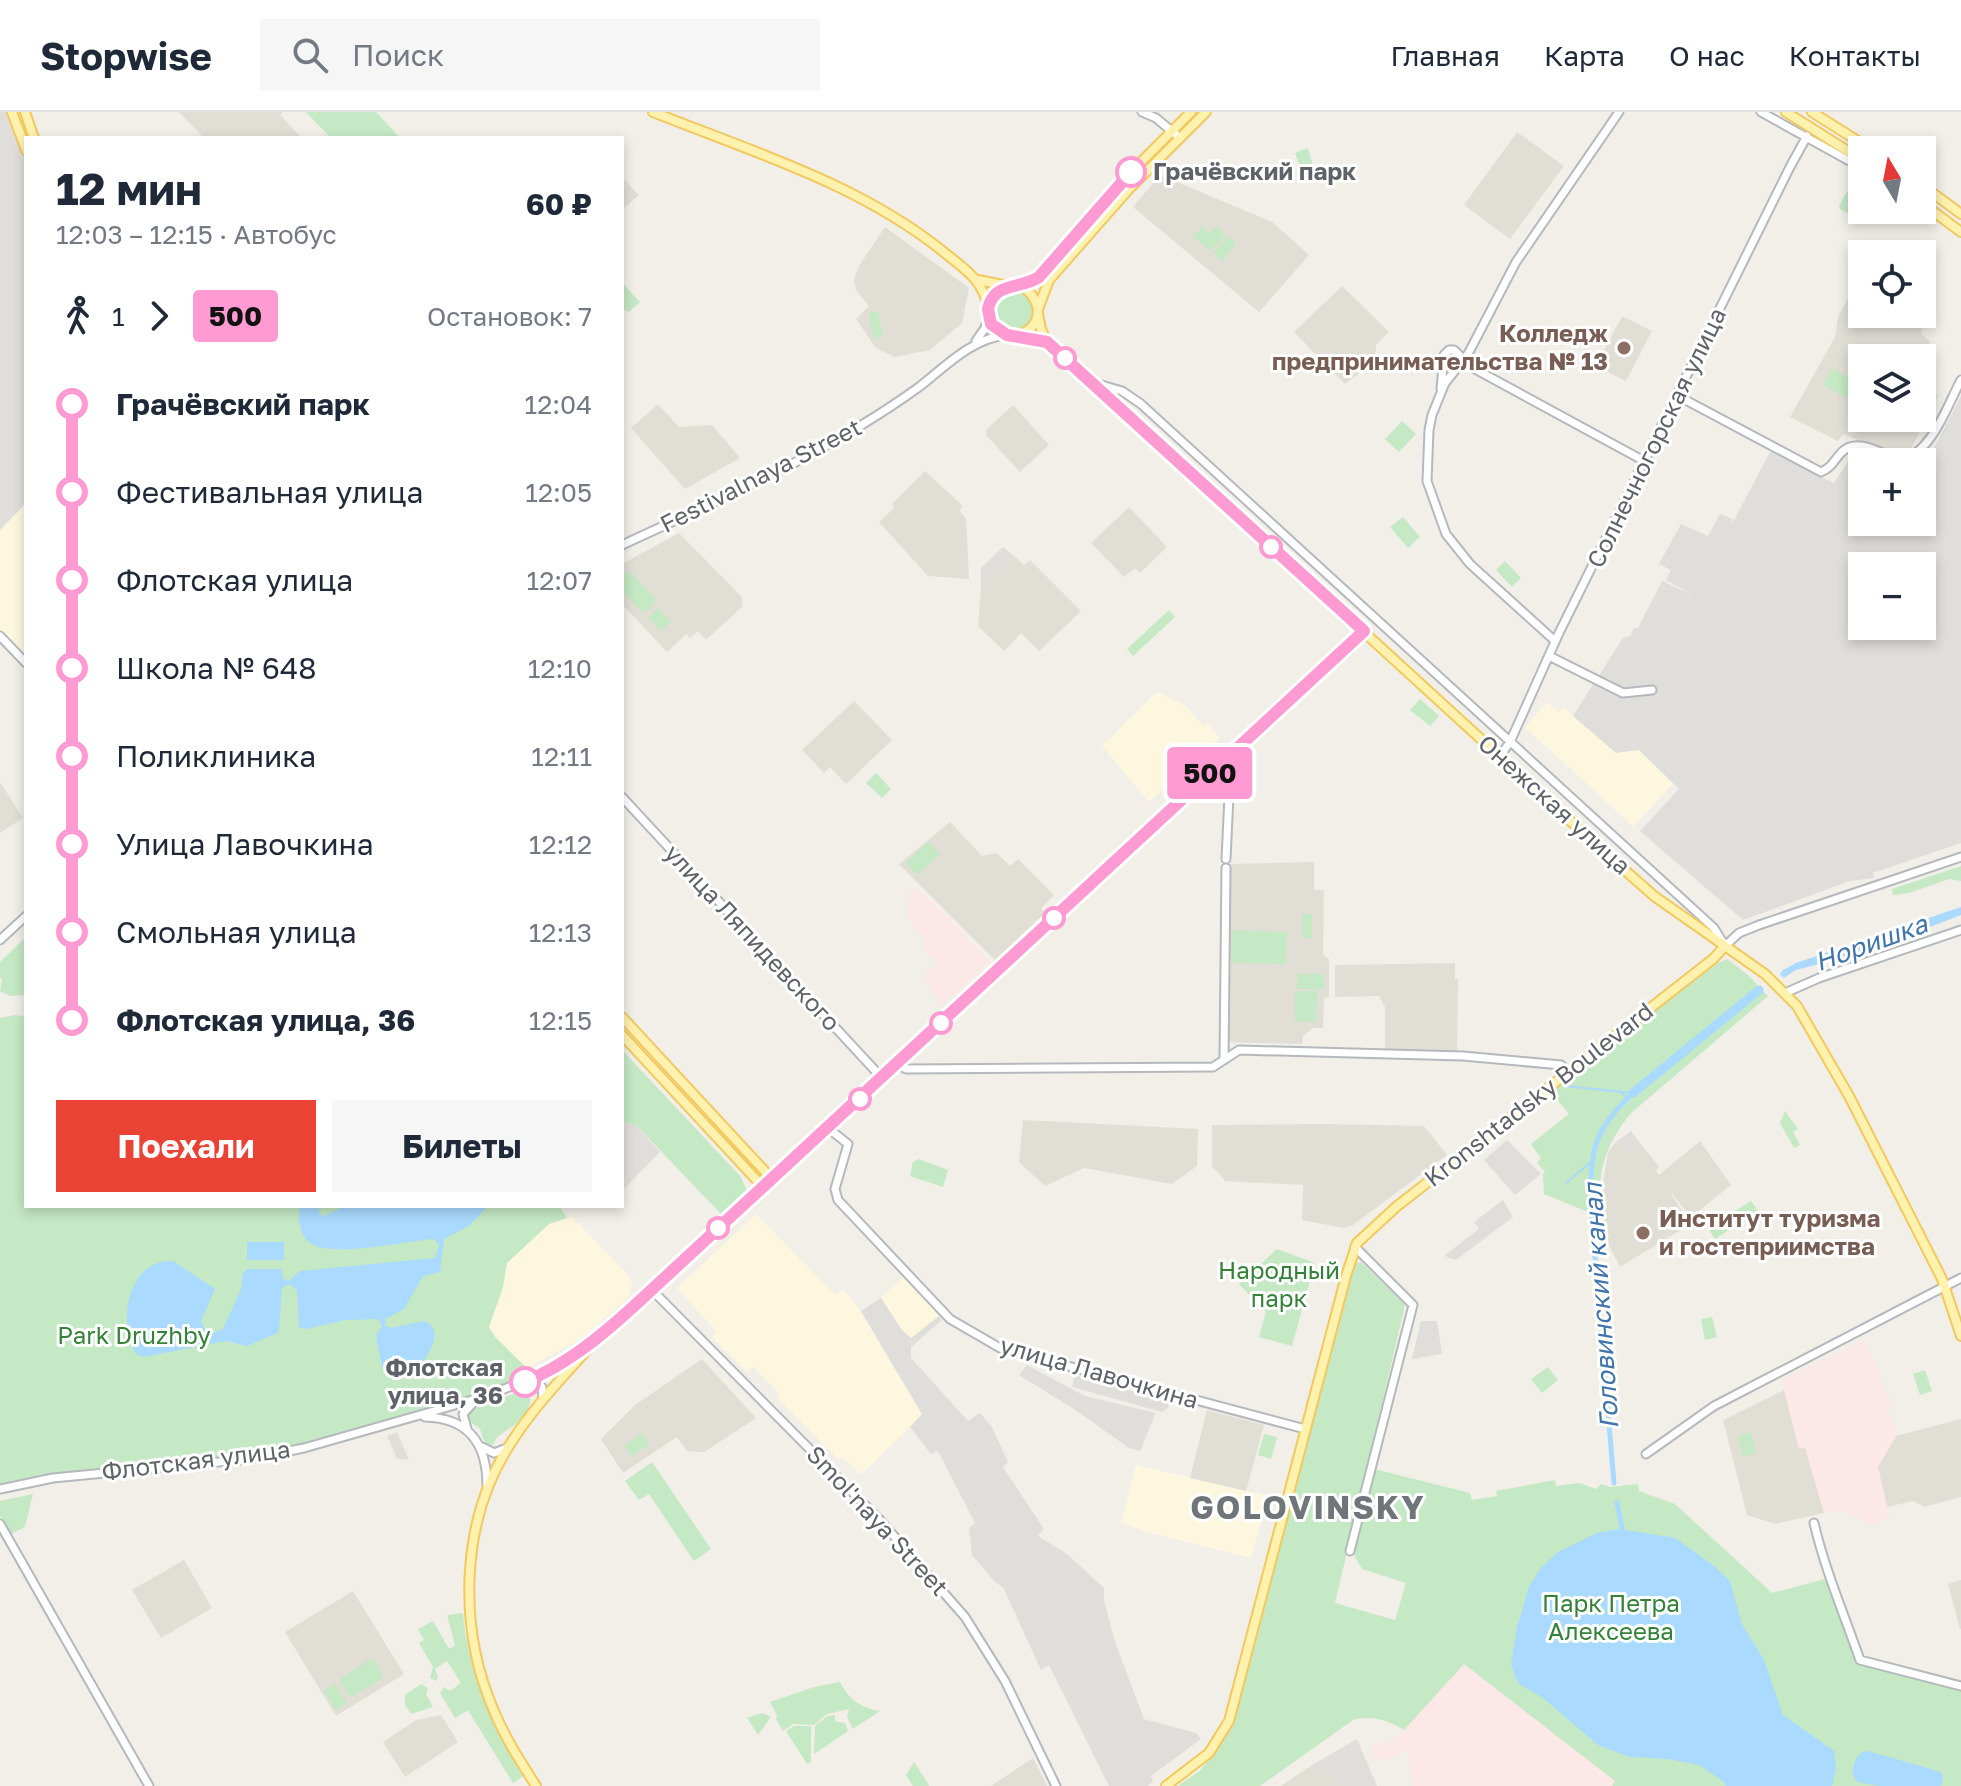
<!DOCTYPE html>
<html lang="ru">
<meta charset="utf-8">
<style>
body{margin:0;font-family:"Golos Text",sans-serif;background:#f6f6f7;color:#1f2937;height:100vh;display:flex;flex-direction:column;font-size:30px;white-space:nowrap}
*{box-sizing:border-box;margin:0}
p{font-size:26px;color:#747a83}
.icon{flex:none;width:44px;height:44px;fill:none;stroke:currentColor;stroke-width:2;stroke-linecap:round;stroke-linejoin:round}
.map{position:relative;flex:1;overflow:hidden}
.details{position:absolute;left:24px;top:24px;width:600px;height:1072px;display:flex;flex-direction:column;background:#fff;border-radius:0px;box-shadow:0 4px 12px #0003}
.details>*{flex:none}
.badge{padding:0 16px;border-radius:6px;font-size:28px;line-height:52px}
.needle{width:52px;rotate:350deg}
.fabs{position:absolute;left:1848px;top:24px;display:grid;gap:16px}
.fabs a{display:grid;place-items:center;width:88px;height:88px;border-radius:0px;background:#fff;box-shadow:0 4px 12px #0003;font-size:40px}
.map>.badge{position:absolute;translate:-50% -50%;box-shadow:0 0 0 4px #fff}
.legs{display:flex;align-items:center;gap:12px;height:88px;padding:0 32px;font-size:26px}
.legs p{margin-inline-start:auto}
.headline{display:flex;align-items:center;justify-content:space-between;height:136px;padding:0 32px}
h1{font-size:44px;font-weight:700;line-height:60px}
.cta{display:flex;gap:16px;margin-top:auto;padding:16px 32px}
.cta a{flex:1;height:92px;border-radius:0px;background:#ea4335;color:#fff;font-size:32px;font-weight:700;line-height:92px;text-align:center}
.cta a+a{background:#f6f6f7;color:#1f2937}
ul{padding:0 32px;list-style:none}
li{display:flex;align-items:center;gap:28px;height:88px;font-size:30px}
li i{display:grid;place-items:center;width:12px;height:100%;margin:0 10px;background:currentColor}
li i::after{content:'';width:20px;height:20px;margin:-10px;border:6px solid;border-radius:50%;background:#fff}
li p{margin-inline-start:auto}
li:first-child i{background:linear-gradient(#0000 50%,currentColor 0)}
li:last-child i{background:linear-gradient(currentColor 50%,#0000 0)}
header{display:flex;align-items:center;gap:48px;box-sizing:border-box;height:112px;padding:0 40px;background:#fff;border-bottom:2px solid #e0e1e3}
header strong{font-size:38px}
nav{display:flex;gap:44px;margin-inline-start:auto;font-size:28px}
.search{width:560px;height:72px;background:#f6f6f7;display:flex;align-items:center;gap:20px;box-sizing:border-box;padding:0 28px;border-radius:0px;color:#747a83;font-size:30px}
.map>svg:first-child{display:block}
.commercial{fill:#fef7e0}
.industrial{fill:#e0deda;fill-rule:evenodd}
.education{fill:#e1ded6}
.medical{fill:#fce8e6}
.green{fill:#c5e8c5}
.water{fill:#aadaff}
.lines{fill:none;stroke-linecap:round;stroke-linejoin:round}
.stream{stroke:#aadaff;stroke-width:2}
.canal{stroke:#aadaff;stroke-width:5}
.river{stroke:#aadaff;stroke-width:9}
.minor-casing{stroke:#b5b8bc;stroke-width:11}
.major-casing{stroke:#f2c960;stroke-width:12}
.minor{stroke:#fff;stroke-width:7}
.major{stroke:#fff2af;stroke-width:8}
.line-1-casing{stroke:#fff;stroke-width:18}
.line-1{stroke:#ff9ad2;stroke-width:12}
.stop-1-dot{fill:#fff;stroke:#ff9ad2;stroke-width:4}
.education-dot{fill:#8d6e63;stroke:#fff;stroke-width:3}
.labels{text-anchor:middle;stroke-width:6;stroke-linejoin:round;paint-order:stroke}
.stop-label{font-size:24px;font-weight:bold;fill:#5f6368;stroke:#fff;text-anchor:start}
.education-label{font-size:24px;font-weight:bold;fill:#785e54;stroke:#fff;text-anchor:end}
.street-label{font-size:24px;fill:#5f6368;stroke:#fff}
.park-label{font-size:24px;fill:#348238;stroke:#fff}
.water-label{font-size:26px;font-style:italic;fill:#4174aa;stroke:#fff}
.district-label{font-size:32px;font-weight:bold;letter-spacing:2px;fill:#70757a;stroke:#fff}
</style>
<header>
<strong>Stopwise</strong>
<div class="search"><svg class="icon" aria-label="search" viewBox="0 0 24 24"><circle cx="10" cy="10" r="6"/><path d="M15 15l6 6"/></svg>Поиск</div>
<nav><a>Главная</a><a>Карта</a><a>О нас</a><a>Контакты</a></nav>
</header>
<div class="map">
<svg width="1961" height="1674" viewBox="0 0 1961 1674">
<rect width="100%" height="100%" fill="#f1efe8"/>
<path class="commercial" d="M26 391V544L0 518V418Z
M1157 580 1186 594 1203 614 1207 611 1220 626 1149 690 1102 634Z
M1547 590 1558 600 1563 595 1616 640 1639 638 1673 672 1633 714 1525 615Z
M756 1102 835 1183 844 1177 859 1197 922 1303 861 1363 842 1345 839 1348 777 1286 780 1282 753 1255 747 1260 712 1225 717 1220 677 1176Z
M572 1105 629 1164 632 1171 629 1184 584 1225 526 1256 495 1225 489 1215 503 1175 507 1151 549 1112Z
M905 1163 939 1204 911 1227 902 1218 881 1186Z
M1136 1353 1269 1384 1251 1446 1147 1420 1121 1410Z"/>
<path class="industrial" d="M0 0H9L26 47V391L0 418Z
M1961 284V731L1873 761 1874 766 1850 769 1743 808 1640 719 1679 677 1639 638 1616 641 1573 604 1623 526 1630 524 1634 516H1638L1662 469 1695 484 1666 468 1671 458 1659 452 1681 412 1708 424 1720 402 1733 407 1731 414 1770 340 1834 371 1858 335 1893 350H1862V410H1922V350H1903L1933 338ZM1862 454H1922V514H1862Z
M1003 435 1013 443 981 476V456Z
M622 1011 635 1012 660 1040 622 1079Z
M1631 1019 1641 1032 1626 1043 1616 1030Z
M1507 1028 1541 1062 1515 1083 1484 1048Z
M1503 1088 1513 1105 1456 1148 1448 1146 1445 1143 1479 1117 1474 1110Z
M881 1186 902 1218 911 1226 939 1204 942 1208 911 1235V1246L968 1309 980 1301 992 1315 1008 1350 1003 1355 1044 1417 1038 1424 1067 1442 1104 1476V1488L1115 1530 1144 1607 1196 1621 1201 1627 1151 1664 1153 1670 1147 1674H1109L1049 1553 1041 1558 1003 1475 996 1471 972 1443 969 1416 975 1411 938 1339 931 1342 910 1315 922 1302 861 1199Z
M1421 1209H1437L1442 1242 1412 1247Z
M1027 1253 1085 1284 1156 1301 1140 1339 1129 1336 1077 1299 1019 1263Z
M1075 1263 1170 1290 1168 1296 1162 1300 1072 1275Z
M397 1320 409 1348 397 1347 387 1324Z
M1357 1627 1377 1674H1342L1314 1652Z"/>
<path class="education" d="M179 0H283L280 3 302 26H204Z
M1517 20 1564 54 1510 127 1464 93Z
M1160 63 1272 110 1309 143 1259 200 1133 95Z
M622 65 639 83 622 98Z
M885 115 969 176 962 211 930 238 895 245 876 236 856 207 869 194 856 178 854 168 859 154Z
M1862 159V202H1900L1922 214 1921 222 1930 229 1922 249V246H1862V306H1922V274L1938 284 1912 335 1899 344 1843 322 1838 329 1790 305 1835 225 1838 205Z
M1342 174 1389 220 1376 233 1375 249 1345 272 1294 220Z
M1622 204 1652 219 1626 269 1596 254Z
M658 292 679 315 712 313 740 346 685 377 631 316Z
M1013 293 1049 333 1020 360 986 323V318Z
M925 359 963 394 959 399 966 406 969 467 928 464 879 410 894 396 892 392Z
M1129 395 1167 435 1140 461 1135 456 1124 465 1091 431Z
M679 421 742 485V495L706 528 698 519 690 526 686 522 667 540 622 492V452Z
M1013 443 1024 453 1030 448 1081 499 1039 539 1021 521 1004 539 978 514 981 476Z
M854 589 892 628 846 672 830 655 824 661 802 638Z
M0 670 23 706 0 721Z
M950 710 982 744 997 741 1010 754 1018 747 1054 783 1041 796 1045 801 995 848 899 752Z
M1314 750V778H1324L1323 843 1329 847V885L1324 886 1323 916H1313L1303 924 1302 932 1227 930 1229 752Z
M1455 851V867H1458L1457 940 1385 939V895L1379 884 1335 885V853Z
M1023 1008 1198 1017 1197 1054 1172 1072 1084 1056 1045 1074 1019 1050Z
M1322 1012 1424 1014 1447 1043 1353 1113 1344 1116 1302 1108 1303 1073 1225 1069 1212 1054V1013Z
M1700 1029 1731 1073 1691 1105 1669 1078 1690 1112 1620 1155 1610 1135 1599 1133 1601 1110 1590 1086 1603 1072 1608 1040 1616 1030 1626 1043 1641 1032 1659 1055 1656 1059 1659 1063Z
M702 1247 756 1306 704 1340 687 1339 677 1325 623 1361 601 1327 635 1293Z
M1784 1278 1799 1336 1805 1335 1824 1401 1775 1412 1747 1403 1723 1308Z
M1207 1298 1264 1313 1246 1379 1190 1366Z
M1961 1307V1385L1924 1395 1913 1389 1887 1395 1877 1355 1896 1324Z
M184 1448 212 1496 161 1526 132 1478Z
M1961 1468V1517H1960L1948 1472Z
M353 1479 404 1562 336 1604 285 1520Z
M441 1603 458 1630 405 1665 383 1630 416 1608Z
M1033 1646 1047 1674H991Z
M1314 1652 1342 1674H1281L1301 1660Z"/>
<path class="medical" d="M911 777 920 778 990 849 943 893 931 879 929 870 923 864 937 851 922 834 927 829 906 806 909 804Z
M1863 1228 1876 1249 1884 1279 1889 1283 1891 1293 1888 1296 1896 1324 1878 1355 1890 1407 1871 1412 1843 1398 1824 1401 1805 1336 1799 1337 1782 1268Z
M1464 1552 1616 1669 1612 1674H1413L1408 1639 1397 1641V1645L1374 1649 1372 1633 1392 1629 1397 1625Z"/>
<path class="green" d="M306 0H376L400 26H331Z
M1308 36 1315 60 1303 64 1295 41Z
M1849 79 1862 86V98H1878L1872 111 1868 112 1840 97 1839 94 1846 81Z
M1202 114 1210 121 1216 114 1225 122 1211 139 1193 125Z
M1227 124 1236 131 1222 149 1213 141Z
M622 170 640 190 629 200 622 197Z
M992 199a21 21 0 1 1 42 0a21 21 0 1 1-42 0Z
M878 199 883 224 873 226 869 201Z
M1832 256 1859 271 1850 288 1823 273Z
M1402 309 1416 322 1399 340 1385 327Z
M1403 405 1420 425 1408 436 1390 415Z
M1505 449 1521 466 1512 475 1496 458Z
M629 459 655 486V492L646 500 641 499 622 479V464Z
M658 496 671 510 661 519 648 505Z
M1169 498 1175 505 1133 544 1127 537Z
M1420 587 1439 604 1430 614 1410 598Z
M876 661 891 677 882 686 866 671Z
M928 730 940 742 917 763 906 751Z
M1961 754V769L1949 767 1909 781 1893 783 1892 777Z
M1302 802H1312V826H1302Z
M1232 818 1287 820 1286 852 1231 851Z
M26 825V883L10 884 0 879 2 867 0 865V850Z
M1727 847 1748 863 1768 884 1630 1002C1604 1036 1598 1057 1600 1100H1588L1544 1082 1543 1062 1545 1060 1537 1051 1541 1046 1531 1032 1569 1002 1550 979 1718 851Z
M1297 862H1324V877H1297Z
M1295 879H1317L1316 910H1295Z
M15 903 26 905V1094H559L567 1106 549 1112 507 1151 503 1175 489 1215 495 1225 534 1263 494 1279 296 1335 251 1344 89 1357 0 1374V906Z
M622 938 741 1065 747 1079 721 1102 635 1012 622 1011Z
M1785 999 1798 1017 1793 1020 1800 1033 1794 1036 1780 1011Z
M919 1047 948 1058 943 1075 910 1064 913 1050Z
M1751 1089 1758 1099 1741 1109 1735 1099Z
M1730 1100 1738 1112 1715 1127 1707 1115Z
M1277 1137 1315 1151 1292 1234 1259 1225 1266 1200 1239 1172Z
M1361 1150 1405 1193 1335 1491 1395 1508 1406 1471 1362 1457 1354 1443 1374 1357 1470 1381 1472 1388 1497 1384 1496 1379 1555 1368 1556 1374 1579 1371 1596 1377 1601 1372 1610 1375 1638 1372 1639 1379 1675 1392 1772 1481 1829 1466 1856 1550 1961 1577V1674H1612L1615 1669 1464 1552 1404 1618C1387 1608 1373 1603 1353 1608L1260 1674H1178L1201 1658 1231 1617 1351 1159 1355 1152Z
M1712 1205 1717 1225 1705 1228 1701 1207Z
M1548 1255 1558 1268 1542 1281 1531 1267Z
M1925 1258 1932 1279 1920 1283 1913 1262Z
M529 1273C529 1280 531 1288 529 1294 523 1317 498 1316 493 1333L485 1332 480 1317 466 1307 470 1297 513 1282Z
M1751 1320 1756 1341 1743 1345 1737 1324Z
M642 1321 650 1332 632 1344 624 1334Z
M1264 1322 1277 1325 1271 1347 1258 1343Z
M652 1350 711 1437 694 1449 649 1382 639 1388 625 1369Z
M33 1382 25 1415 11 1422 0 1404V1389Z
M463 1501C468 1564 494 1610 525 1663L513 1671 468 1598 455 1606 440 1581 444 1575 450 1579 461 1571 447 1549 435 1557 438 1565 436 1569 430 1566 433 1555 419 1531 424 1528 418 1517 433 1509 449 1537 455 1533 447 1503Z
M371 1547 375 1548 383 1566 353 1584H349L340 1570 341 1566Z
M840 1570C850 1589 860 1595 880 1599L853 1617 847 1605 849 1597 827 1602 814 1613 793 1612 783 1619 776 1607 777 1603 770 1590 814 1575Z
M335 1572 347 1591 335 1598 324 1579Z
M421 1572 428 1576 426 1582 433 1595 411 1602 405 1593V1583Z
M762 1601 771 1605 758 1623 747 1606Z
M835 1603V1609L845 1611 848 1619 814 1642 815 1614 827 1604Z
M794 1614H811V1650L807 1652 786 1619Z
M914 1650 929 1673 928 1674H913L906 1663Z"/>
<path class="water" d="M1961 795V803L1865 840 1796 858 1784 866 1780 862 1783 858 1796 851Z
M299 1094H318L320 1103 324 1104 345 1094H488L469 1114 444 1127 440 1160 423 1164 404 1197 385 1207 386 1214 391 1216 424 1209C444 1216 431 1239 421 1253L388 1258 382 1256 376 1223 382 1214 378 1207 345 1208 306 1217 299 1216 297 1178 289 1172 282 1176 279 1219 276 1222 247 1234 226 1229 143 1245 136 1242C117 1211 127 1147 173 1149L215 1177 201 1209 205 1218 213 1221 223 1217 241 1177 243 1161 247 1157H281L284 1168 289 1169 300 1159 435 1146 439 1133 434 1127C407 1129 329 1147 309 1130 298 1121 299 1106 299 1094Z
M247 1130H284V1148H247Z
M1620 1417 1675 1426 1714 1454 1730 1469 1742 1512 1764 1548 1783 1603 1834 1639 1836 1657 1832 1674H1726L1724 1670 1699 1653 1668 1647 1629 1645 1598 1633 1543 1586 1519 1572 1515 1565 1511 1552 1517 1515 1529 1475 1540 1457 1558 1440 1597 1421Z
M1868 1639 1941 1660 1943 1665 1941 1674H1880L1857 1670 1852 1662C1855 1651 1855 1640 1868 1639Z"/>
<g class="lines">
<path class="stream" d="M1564 974 1633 981
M1621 980 1627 987
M1566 1071 1591 1050"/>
<path class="canal" d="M1614 1371 1590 1086C1592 1033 1594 1019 1633 981
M1617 1391 1623 1421"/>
<path class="river" d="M1633 981 1759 878"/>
<defs>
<path id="minor" d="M1142 0 1156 6 1180 26
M1761 0 1862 56
M976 229 985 216 988 203
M1462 250 1646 350
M1091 270 1122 279 1141 292 1714 816 1725 834 1739 821 1759 813 1961 745
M1441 277 1444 243 1449 238H1454L1460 244 1462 250
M1678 284 1821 360C1831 356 1833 350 1840 342 1856 323 1882 342 1900 349 1932 341 1947 294 1961 268
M622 433C723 386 828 341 919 275 946 254 972 226 1007 223
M0 524 26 551
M1555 529 1470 452 1446 422 1427 369 1429 318 1432 303 1445 271 1468 242 1516 150 1619 0
M1549 544 1623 581 1652 578
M1500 644 1510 630 1559 521 1790 55 1807 24
M1222 650 1230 663 1226 747
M622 685 882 966
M0 828 26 804
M1785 881 1819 866 1961 818
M1224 948 1226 756
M897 952 906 957 1213 955 1239 938 1463 944 1561 953 1568 960
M828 1016 848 1032 835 1077 838 1088 950 1207 1000 1236 1305 1317
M652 1178 879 1407 965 1505 1005 1569 1056 1674
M529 1269H536L542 1275 543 1287
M425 1305C469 1306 487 1332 487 1374
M467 1317 463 1302 473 1291
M482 1335 494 1341 507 1336
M1646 1342 1714 1294 1961 1166
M0 1377 53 1366 250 1347 304 1336 483 1285 538 1264 584 1238
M1814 1411C1825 1458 1844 1502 1860 1548L1961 1574
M0 1412 149 1674
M1350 1439 1413 1193 1355 1135"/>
<path id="major" d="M12 0 26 38
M25 0 34 26
M653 0C753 40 860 72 945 141 965 157 985 170 988 197
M1786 0 1862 48
M1812 0 1872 38
M1922 73 1961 102
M1922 91 1961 120
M978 168 1008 174
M1015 174 1028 171 1039 165 1120 71 1191 0
M1038 197 1049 168 1128 78 1206 0
M1038 202 1041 217 1047 230 1601 737 1654 784 1765 862 1797 894 1849 984 1942 1167 1961 1224
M1015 224C1062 212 1026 153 996 180 990 186 987 195 988 203 994 229 1027 224 1047 230
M622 905 772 1067
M622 923 763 1075
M536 1674C521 1650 505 1626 494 1599 458 1516 460 1411 509 1334 533 1295 565 1263 595 1229L1364 519
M1166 1674 1209 1641 1229 1609 1346 1164 1357 1131 1396 1095 1713 847 1725 834"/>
</defs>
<use href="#minor" class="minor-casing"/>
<use href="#major" class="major-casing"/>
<use href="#minor" class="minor"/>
<use href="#major" class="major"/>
</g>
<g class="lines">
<defs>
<path id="line-1" d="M525 1270C567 1252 599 1226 633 1195L1364 519 1047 230 1007 223 991 212 988 197C994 169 1020 178 1039 165L1131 60"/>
</defs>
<use href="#line-1" class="line-1-casing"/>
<use href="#line-1" class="line-1"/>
</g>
<g class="stop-1-dot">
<circle cx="1131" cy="60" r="14"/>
<circle cx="1065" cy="246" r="10"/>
<circle cx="1271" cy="435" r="10"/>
<circle cx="1054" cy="806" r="10"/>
<circle cx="941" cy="911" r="10"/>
<circle cx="860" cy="987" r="10"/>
<circle cx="718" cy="1116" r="10"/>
<circle cx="525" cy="1270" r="14"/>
</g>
<g class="education-dot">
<circle cx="1624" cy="236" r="8"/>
<circle cx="1643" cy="1121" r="8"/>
</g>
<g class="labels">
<g class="stop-label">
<text x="1153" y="68">Грачёвский парк</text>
<text x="503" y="1264" text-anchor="end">Флотская<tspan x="503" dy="28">улица, 36</tspan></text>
</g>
<g class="education-label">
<text x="1608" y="230">Колледж<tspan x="1608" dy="28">предпринимательства № 13</tspan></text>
<text x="1659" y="1115" text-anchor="start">Институт туризма<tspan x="1659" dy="28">и гостеприимства</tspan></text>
</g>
<g class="street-label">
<text transform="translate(1657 326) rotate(-64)" y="8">Солнечногорская улица</text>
<text transform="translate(761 364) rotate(-27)" y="8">Festivalnaya Street</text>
<text transform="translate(1554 693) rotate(42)" y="8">Онежская улица</text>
<text transform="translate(752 826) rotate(47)" y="8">улица Ляпидевского</text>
<text transform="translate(1539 983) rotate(-38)" y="8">Kronshtadsky Boulevard</text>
<text transform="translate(1099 1261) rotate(16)" y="8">улица Лавочкина</text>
<text transform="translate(196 1349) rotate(-7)" y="8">Флотская улица</text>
<text transform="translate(877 1409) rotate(47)" y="8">Smol'naya Street</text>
</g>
<g class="park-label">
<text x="1279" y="1167">Народный<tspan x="1279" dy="28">парк</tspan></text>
<text x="134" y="1232">Park Druzhby</text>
<text x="1611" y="1500">Парк Петра<tspan x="1611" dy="28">Алексеева</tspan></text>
</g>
<g class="water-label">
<text transform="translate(1871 831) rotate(-20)" y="9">Норишка</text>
<text transform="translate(1601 1194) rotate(-94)" y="9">Головинский канал</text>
</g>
<g class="district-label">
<text x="1308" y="1407">GOLOVINSKY</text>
</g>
</g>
</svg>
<div class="fabs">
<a><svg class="needle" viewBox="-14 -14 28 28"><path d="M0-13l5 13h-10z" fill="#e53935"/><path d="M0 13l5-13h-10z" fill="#747a83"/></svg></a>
<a><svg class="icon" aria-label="locate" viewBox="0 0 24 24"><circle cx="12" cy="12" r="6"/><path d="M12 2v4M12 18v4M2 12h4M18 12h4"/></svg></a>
<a><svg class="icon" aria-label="layers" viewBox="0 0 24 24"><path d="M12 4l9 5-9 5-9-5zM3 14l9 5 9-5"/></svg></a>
<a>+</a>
<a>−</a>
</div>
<b class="badge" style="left:1210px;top:661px;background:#ff9ad2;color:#111">500</b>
<section class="details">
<div class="headline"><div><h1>12 мин</h1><p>12:03 – 12:15 · Автобус</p></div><b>60 ₽</b></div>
<div class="legs"><svg class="icon" aria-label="walk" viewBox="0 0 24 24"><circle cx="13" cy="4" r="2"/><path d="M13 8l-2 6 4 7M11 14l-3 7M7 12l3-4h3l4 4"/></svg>1<svg class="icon" aria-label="forward" viewBox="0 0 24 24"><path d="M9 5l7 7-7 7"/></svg><b class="badge" style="background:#ff9ad2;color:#111">500</b><p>Остановок: 7</p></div>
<ul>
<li><i style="color:#ff9ad2"></i><b>Грачёвский парк</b><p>12:04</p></li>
<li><i style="color:#ff9ad2"></i><span>Фестивальная улица</span><p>12:05</p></li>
<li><i style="color:#ff9ad2"></i><span>Флотская улица</span><p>12:07</p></li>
<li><i style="color:#ff9ad2"></i><span>Школа № 648</span><p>12:10</p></li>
<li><i style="color:#ff9ad2"></i><span>Поликлиника</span><p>12:11</p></li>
<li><i style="color:#ff9ad2"></i><span>Улица Лавочкина</span><p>12:12</p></li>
<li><i style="color:#ff9ad2"></i><span>Смольная улица</span><p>12:13</p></li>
<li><i style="color:#ff9ad2"></i><b>Флотская улица, 36</b><p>12:15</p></li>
</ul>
<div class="cta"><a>Поехали</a><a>Билеты</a></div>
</section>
</div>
